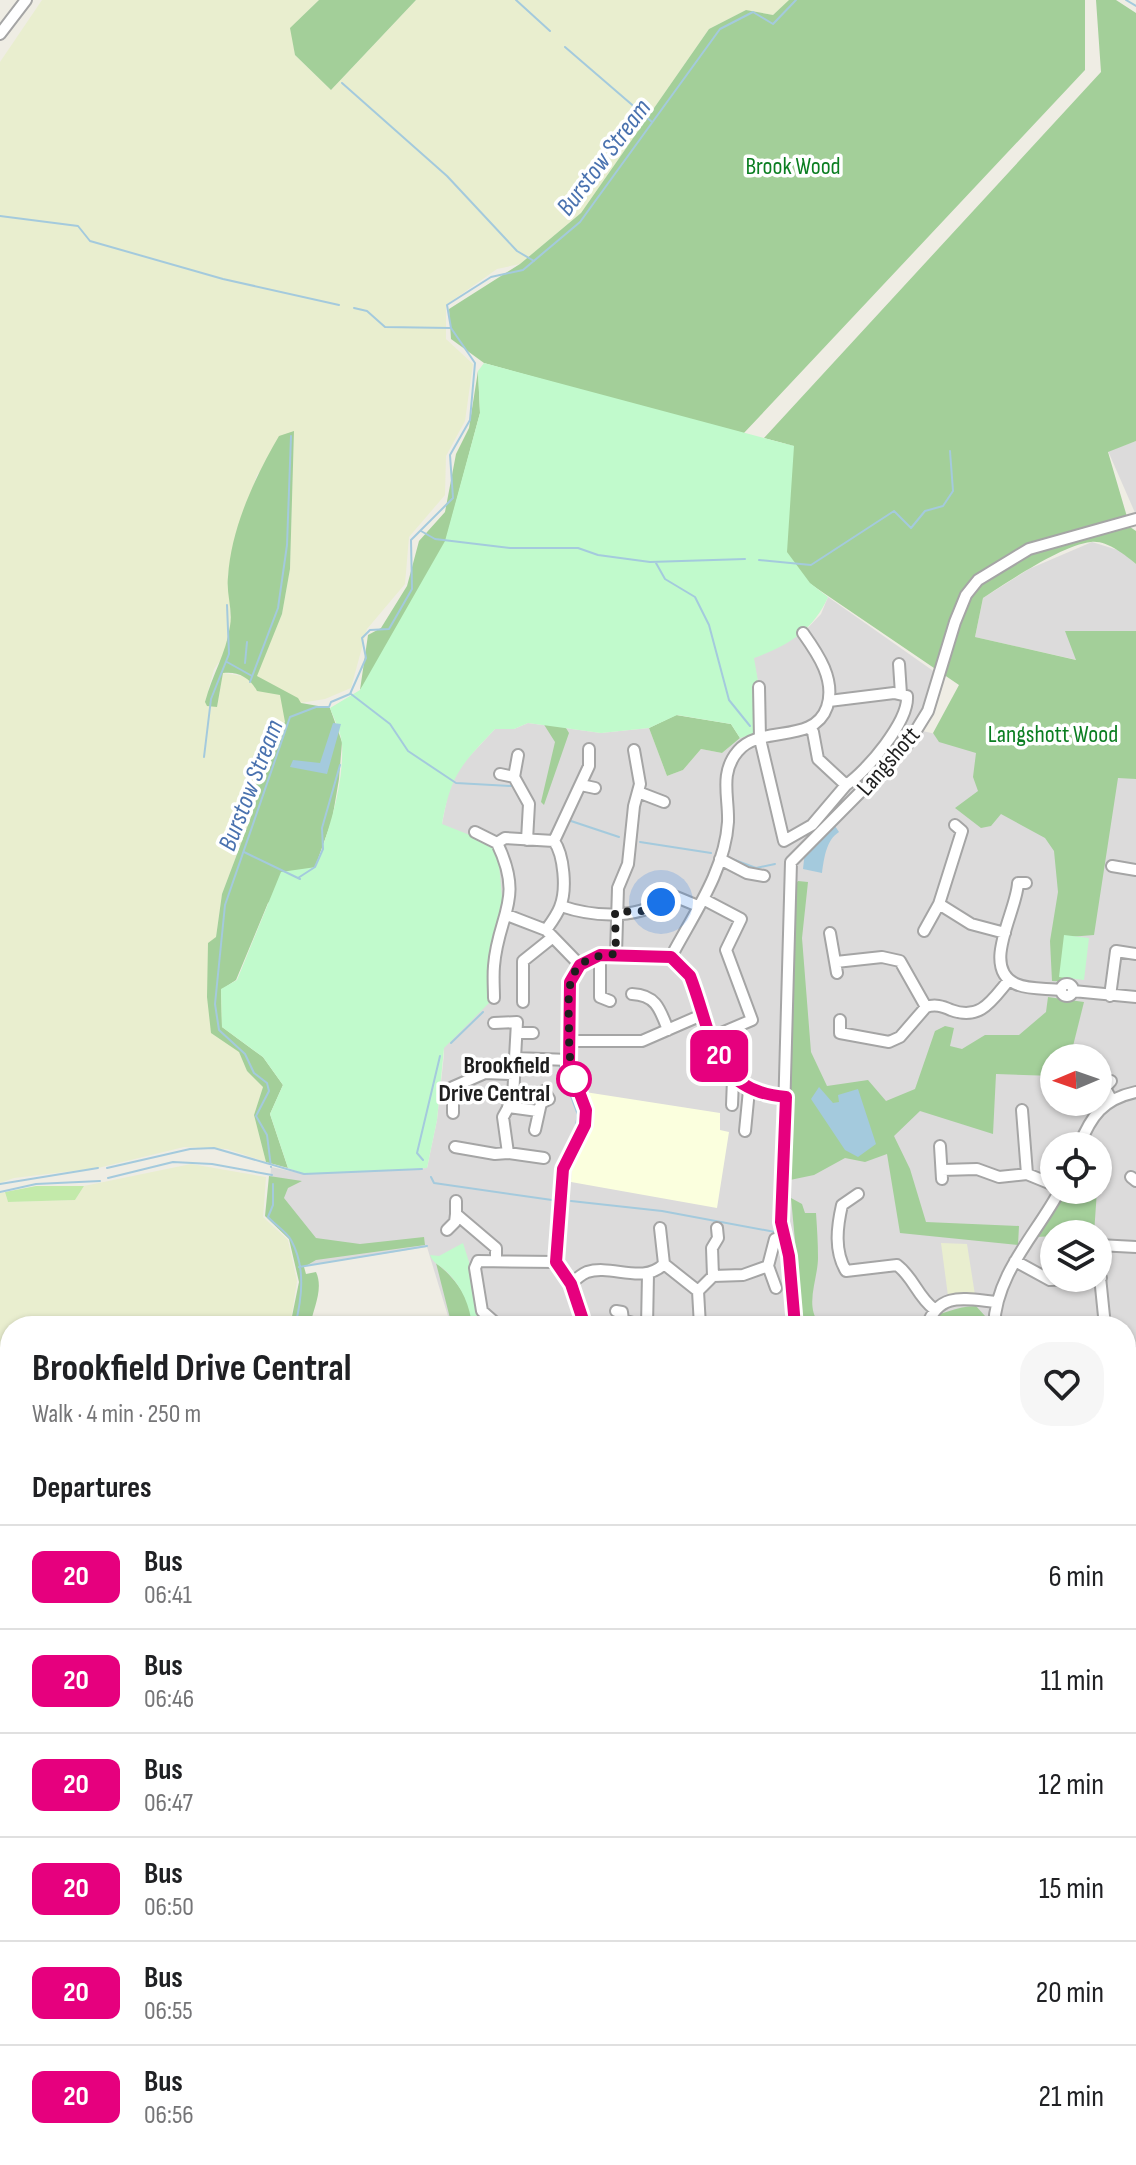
<!DOCTYPE html>
<meta charset="utf-8">
<style>
body{margin:0;font-family:"Sofia Sans Condensed",sans-serif;background:#f6f6f6;color:#202124;height:100vh;display:flex;flex-direction:column;font-size:30px;white-space:nowrap}
*{box-sizing:border-box;margin:0}
p{font-size:26px;color:#757577}
.icon{flex:none;width:44px;height:44px;fill:none;stroke:currentColor;stroke-width:2;stroke-linecap:round;stroke-linejoin:round}
.map{position:relative;flex:1;overflow:hidden}
.sheet{position:absolute;left:0px;top:1316px;width:1136px;height:850px;display:flex;flex-direction:column;background:#fff;border-radius:32px 32px 0 0;box-shadow:0 2px 6px #0004}
.sheet>*{flex:none}
.badge{padding:0 16px;border-radius:12px;font-size:28px;line-height:52px}
.needle{width:52px;rotate:268deg}
.buttons{position:absolute;left:1040px;top:1044px;display:grid;gap:16px}
.buttons a{display:grid;place-items:center;width:72px;height:72px;border-radius:50%;background:#fff;box-shadow:0 2px 6px #0004;font-size:40px}
.you{position:absolute;width:40px;height:40px;margin:-20px;border:6px solid #fff;border-radius:50%;background:#1a73e8;box-shadow:0 0 0 12px #1a73e833}
.map>.badge{position:absolute;translate:-50% -50%;box-shadow:0 0 0 4px #fff}
h2{padding:0 32px;font-size:30px;line-height:72px}
.round{display:grid;place-items:center;flex:none;width:84px;height:84px;border-radius:32px;background:#f6f6f6}
.overview{display:flex;align-items:center;justify-content:space-between;height:136px;padding:0 32px}
h1{font-size:38px;font-weight:700;line-height:60px}
ul{padding:0;list-style:none}
li{display:flex;align-items:center;gap:24px;height:104px;padding:0 32px;border-top:2px solid #e0e0e0}
li div{flex:1}
li b{display:block;font-size:30px}
li em{font-style:normal}
li .badge{min-width:88px;font-weight:700;text-align:center}
.map>svg:first-child{display:block}
.residential{fill:#dcdbdb;fill-rule:evenodd}
.education{fill:#fbffde}
.construction{fill:#c2c4b0}
.farmland{fill:#e9eecf;fill-rule:evenodd}
.grass{fill:#c3eaaa}
.forest{fill:#a3cf99}
.park{fill:#c1facc}
.pitch{fill:#82dfc5}
.water{fill:#a4cadd}
.lines{fill:none;stroke-linecap:round;stroke-linejoin:round}
.stream{stroke:#a4cadd;stroke-width:2}
.minor-casing{stroke:#a5a5a5;stroke-width:14}
.major-casing{stroke:#970;stroke-width:18}
.minor{stroke:#fff;stroke-width:10}
.major{stroke:#fddd9c;stroke-width:14}
.rail-casing{stroke:#6c6c6c;stroke-width:5}
.rail{stroke:#fff;stroke-width:2;stroke-dasharray:6;stroke-linecap:butt}
.line-casing{stroke:#fff;stroke-width:18}
.line{stroke:#e6007e;stroke-width:12}
.walk{stroke:#1e1e1e;stroke-width:8;stroke-dasharray:0 14.4}
.stop-dot{fill:#fff;stroke:#e6007e;stroke-width:4}
.labels{text-anchor:middle;stroke-width:7;stroke-linejoin:round;paint-order:stroke}
.park-label{font-size:24px;fill:#0b7e21;stroke:#fff}
.street-label{font-size:24px;fill:#1e1e1e;stroke:#fff}
.stop-label{font-size:24px;font-weight:bold;fill:#1e1e1e;stroke:#fff;text-anchor:end}
.water-label{font-size:26px;font-style:italic;fill:#4a72af;stroke:#fff}
</style>
<div class="map">
<svg width="1136" height="2165" viewBox="0 0 1136 2165">
<rect width="100%" height="100%" fill="#efede4"/>
<path class="residential" d="M1136 441V515L1108 451Z
M1092 542 1121 551 1136 564V631H1066L1077 660 975 637 983 598 1029 569Z
M828 597 939 675 918 730 1136 779V1741L1126 1742V1326H451L427 1247 299 1267 290 1238 268 1217 271 1167 304 1174 427 1168 437 1120 444 1054 439 946 442 824 450 783 466 760 495 729H514L528 723 601 733 649 728 667 776 683 770 701 749 722 753 740 738 759 733V687L753 658 803 633 821 614ZM1054 1058H1098V1102H1054ZM1054 1146H1098V1190H1054ZM1054 1234H1098V1278H1054Z
M1126 1833 1129 1841 1136 1839V2165H437L430 2156H1126Z
M32 2156H155L150 2165H31Z"/>
<path class="education" d="M585 1092 720 1113V1130L729 1132 717 1208 571 1182 572 1161 582 1147 592 1105Z"/>
<path class="construction" d="M10 1716V1797H0V1718Z"/>
<path class="farmland" d="M42 0H319L291 28 295 55 331 90 416 0H790L773 15 746 10 709 29 581 213 520 264 497 269 446 305V339L473 364 465 421 446 456 445 495 409 537 405 584 367 629 351 688 325 699 300 703 259 762 251 817 222 894 216 937 239 1052 247 1071 263 1087 254 1115 266 1162 227 1149 184 1147 98 1168 14 1178 0 1183V62ZM294 431 290 569 282 614 253 684 248 677 223 673 217 707 205 702 214 669 224 655 231 624 228 576 236 539 257 475Z
M191 1164 266 1177 263 1217 288 1240 297 1281 290 1326H10V1536L0 1538V1193L5 1192 8 1202 75 1200 84 1186Z
M941 1243 967 1244 975 1295 948 1296Z
M0 1585H10V1716L0 1718Z
M10 2037V2156H32L31 2165H0V2043Z"/>
<path class="grass" d="M36 1186H84L75 1200 8 1202 5 1192Z
M190 2156 199 2157 417 2156 414 2165H185Z"/>
<path class="forest" d="M319 0H416L331 90 295 55 290 28Z
M789 0H1085V70L743 434 683 418 666 419 794 446 764 438 1101 72 1096 0H1116L1136 13V441L1108 452 1130 527 1136 531V564C1125 555 1107 540 1091 542 1062 545 1008 582 983 598L975 637 1076 660 1065 631H1136V779L1118 778 1094 935 1069 937 1068 969 1072 982 1052 981 1050 941 1058 892 1054 851 1045 838 1001 814 991 826 981 828 955 808 978 791 973 777 976 753 939 742 933 733 959 685 809 583 638 406 484 363 451 339 449 309 520 264 581 213 709 29 746 10 773 15Z
M478 371 480 413 446 540 519 650 569 733 544 805 541 802 555 742 498 652 371 675 360 690 368 635 381 628 407 586 419 541 445 512 456 454 469 428Z
M294 431 290 569 282 614 257 676 298 698 301 703 330 708 342 742 339 779 332 820 315 867 268 903 236 980 221 990 222 1027 263 1057 283 1085 270 1114 288 1168 266 1162 254 1115 263 1087 247 1071 239 1052 211 1033 207 997 208 943 216 937 222 894 251 817 259 762 285 722 280 695 257 691C250 677 237 671 223 673L217 707 207 706 205 702C212 675 226 654 230 626 233 610 226 593 228 577 231 528 255 477 279 436Z
M676 715 731 724 740 738 722 753 701 749 683 770 667 776 649 728Z
M798 881 808 882 802 938 811 1052 827 1086 868 1080 886 1101 915 1089 935 1031 945 1026 954 1028 950 1046 962 1049 985 1035H1019L1046 1012 1048 997 1084 1002 1070 1058H1054V1076L996 1074 993 1134 920 1111 894 1136 910 1169 926 1222 1019 1226 1018 1245 900 1233 887 1154 865 1162 845 1158 814 1175 790 1180 792 888Z
M269 1176 302 1181 288 1188 284 1198 316 1238 360 1244 424 1237 425 1245 316 1260 304 1267 306 1274 316 1272C324 1289 313 1309 310 1326H290L299 1282 289 1239 265 1216Z
M1064 1190H1097L1094 1234 1036 1237Z
M791 1198 802 1204 805 1213H816C817 1228 818 1243 818 1258 818 1278 805 1304 818 1322L922 1318C941 1316 956 1306 976 1306L985 1316 984 1326H803Z
M436 1263C454 1277 474 1301 472 1326H452Z"/>
<path class="park" d="M484 363 794 446 787 552 810 583 828 597C813 631 787 646 754 658L759 687V733L740 738 731 724 677 715 649 728 601 733 528 723 514 729H495C461 765 451 774 442 824L495 845 498 852 503 910 488 961 494 998 444 1048 437 1120 427 1168 304 1174 288 1168 270 1114 283 1085 263 1057 222 1027 221 989 237 980 281 872 316 867C329 828 344 786 342 744 341 732 334 719 330 708L360 690 445 541 480 413 478 371Z
M1064 935 1089 938 1084 980 1059 977Z
M463 1243 487 1319 485 1326H472C470 1306 462 1287 448 1273 441 1265 434 1265 430 1255L439 1256Z
M10 1841V2004L0 1950V1842Z"/>
<path class="pitch" d="M10 1857V1947C0 1925 0 1877 10 1857Z"/>
<path class="water" d="M333 723 341 724 327 774 290 767 293 760 320 763Z
M833 823 839 832C826 840 824 859 822 873L803 869 805 851Z
M819 1087 833 1103 839 1102 838 1095 858 1089 876 1144 858 1157 845 1150 811 1099Z"/>
<g class="lines">
<path class="stream" d="M516 0 550 31
M1126 0 1136 6
M565 47 652 122
M342 83 447 176 517 251 534 261
M0 216 78 226 90 241 223 279 339 305
M354 308 367 311 385 327 450 328
M421 531 435 539 510 548H578L598 555 650 562 745 559
M759 560 811 565 894 511 911 528 925 511 943 506 953 491 950 451
M656 563 665 579 695 597 709 625 729 700 750 726
M227 662 252 676
M245 663 247 642
M250 682 278 608 287 545 291 436
M351 694 390 724 408 751 456 783 511 786
M204 757 211 699 229 654 227 605
M571 821 619 837
M640 842 711 853
M244 852 300 879
M732 859 756 868 775 864
M298 878 315 867 323 849 322 828 340 765
M451 1043 483 1012
M423 1160 417 1153 440 1056
M271 1167 267 1135 256 1116 269 1091 267 1083 254 1073 245 1054 219 1030 215 1004 225 905 290 717 316 707H329L331 702 350 694 366 658 362 638 370 630 389 629 412 589 411 540 453 498 450 455 470 420 475 363 451 328 447 305 491 277 523 270 580 222 720 29 753 12 773 24 796 0
M107 1168 190 1149 214 1148 304 1174 422 1169
M555 1168 574 1135 578 1115 559 1064
M431 1177 434 1183 552 1200
M108 1178 173 1162 212 1164 272 1175
M0 1184 98 1168
M273 1184V1205L268 1217C275 1225 286 1231 291 1240 306 1267 302 1298 295 1326
M0 1192 36 1184 100 1181
M571 1201 662 1211 775 1232
M299 1267 427 1246
M111 2165 113 2156"/>
<defs>
<path id="minor" d="M0 34 26 0
M899 664 901 694
M759 687 760 739 784 841 812 825 846 785
M809 728 813 732 818 759 846 785C867 771 909 721 907 696L894 693 829 701
M518 755 514 777 529 804 527 840
M500 774 514 777
M581 785 595 788
M638 792 664 802
M955 825 962 831 939 904 971 924 1005 933
M475 832 497 843 505 838 554 841
M720 859 747 873 764 876
M1112 866 1136 870
M1026 883H1018C1017 911 980 968 1016 984 1029 990 1047 988 1061 990
M703 899 741 919 726 950 752 1020 712 1037
M561 906C593 917 645 921 669 894L698 906
M507 915 546 930 580 965
M546 930C551 923 557 915 560 907 567 890 564 855 554 841L589 766V749
M924 931 939 904
M830 933 837 973
M616 954 618 888 628 864 634 806 640 784 634 750
M600 955V997L610 1001
M671 957C693 915 725 871 728 822 729 797 719 773 738 751 760 724 814 745 827 707 836 680 818 654 803 633
M836 962 882 957 900 961 926 1007
M1061 990a6 6 0 1 1 12 0a6 6 0 1 1-12 0Z
M1073 991 1136 997
M632 994C656 995 660 1009 668 1030
M1110 996 1116 951 1136 954
M494 998C494 988 493 977 494 966 498 914 525 901 497 843
M523 1002V961L553 937
M840 1020V1033L889 1042 900 1037 926 1007C935 1004 942 1006 951 1010 981 1021 992 1000 1009 980
M494 1023 517 1022 515 1058
M517 1033H533
M569 1041H642L704 1014
M710 1079 725 1072
M1104 1089 1111 1081H1101L1111 1099
M732 1105 733 1079
M508 1107 538 1111
M1022 1110 1027 1174
M453 1113V1087L485 1073 513 1074
M535 1130 541 1103 549 1099 544 1091
M745 1131 749 1090
M940 1146 942 1179
M1079 1146C1091 1116 1103 1099 1136 1092
M455 1147 495 1154 508 1153
M544 1158 508 1153 503 1117 513 1099 515 1058 569 1060
M942 1170 977 1169 999 1177 1027 1174 1054 1185
M1131 1177 1136 1181
M858 1194 842 1205C837 1227 834 1251 846 1271L897 1265C914 1278 917 1296 934 1309
M456 1201V1214L496 1248V1260
M447 1230 455 1222 456 1214
M775 1239 768 1266 776 1288
M1098 1245 1136 1247
M1015 1261 1050 1280 1101 1278
M664 1264 698 1291 700 1326
M1099 1267 1105 1326
M713 1276 712 1248 718 1238 717 1228
M571 1284C575 1280 582 1274 587 1272 612 1264 643 1285 664 1264L660 1228
M698 1291 713 1276 743 1275 768 1266
M616 1311 622 1312 623 1320 642 1326
M499 1326 482 1311 475 1268 478 1261 556 1262
M585 1326 571 1284 556 1262 563 1169 585 1125 586 1110 569 1065 568 990 580 965 600 955 671 957 690 976 725 1072 763 1095
M647 1326 648 1274
M795 1326 789 1256 781 1222 791 862 907 745 928 711 955 622 966 595 978 580 1029 549 1136 519
M927 1326C939 1291 965 1299 996 1302
M994 1326C996 1273 1036 1235 1060 1190
M1126 1355 1136 1353
M1126 1533 1136 1531
M0 1555 10 1552
M1126 1937 1136 1931
M514 2156 528 2165
M835 2156 837 2165
M1036 2156 1052 2165
M685 2165V2156"/>
<path id="major" d="M1126 1826 1136 1821
M0 2020H10
M1080 2156 1096 2165"/>
</defs>
<use href="#minor" class="minor-casing"/>
<use href="#major" class="major-casing"/>
<use href="#minor" class="minor"/>
<use href="#major" class="major"/>
<defs>
<path id="rail" d="M1126 1768H1136
M0 1820 10 1819"/>
</defs>
<use href="#rail" class="rail-casing"/>
<use href="#rail" class="rail"/>
</g>
<g class="lines">
<defs>
<path id="line" d="M585 1326 571 1284 556 1262 563 1169 585 1125 586 1110 569 1065 570 982 580 965 600 955 671 957 690 976C713 1035 711 1091 786 1097L781 1222 789 1256 795 1326"/>
</defs>
<use href="#line" class="line-casing"/>
<use href="#line" class="line"/>
<path class="walk" d="M574 1079 575 1082C569 1063 569 1046 569 1026 568 985 565 956 616 954L615 912 644 911 661 902"/>
</g>
<circle class="stop-dot" cx="574" cy="1079" r="16"/>
<g class="labels">
<g class="park-label">
<text x="793" y="174">Brook Wood</text>
<text x="1053" y="742">Langshott Wood</text>
</g>
<g class="street-label">
<text transform="translate(888 761) rotate(-49)" y="8">Langshott</text>
</g>
<g class="stop-label">
<text x="550" y="1073">Brookfield<tspan x="550" dy="28">Drive Central</tspan></text>
</g>
<g class="water-label">
<text transform="translate(603 157) rotate(-53)" y="9">Burstow Stream</text>
<text transform="translate(250 785) rotate(-69)" y="9">Burstow Stream</text>
</g>
</g>
</svg>
<div class="buttons">
<a><svg class="needle" viewBox="-14 -14 28 28"><path d="M0-13l5 13h-10z" fill="#e53935"/><path d="M0 13l5-13h-10z" fill="#757577"/></svg></a>
<a><svg class="icon" aria-label="locate" viewBox="0 0 24 24"><circle cx="12" cy="12" r="6"/><path d="M12 2v4M12 18v4M2 12h4M18 12h4"/></svg></a>
<a><svg class="icon" aria-label="layers" viewBox="0 0 24 24"><path d="M12 4l9 5-9 5-9-5zM3 14l9 5 9-5"/></svg></a>
</div>
<div class="you" style="left:661px;top:902px"></div>
<b class="badge" style="left:719px;top:1056px;background:#e6007e;color:#fff">20</b>
<section class="sheet">
<div class="overview"><div><h1>Brookfield Drive Central</h1><p>Walk · 4 min · 250 m</p></div><a class="round"><svg class="icon" aria-label="heart" viewBox="0 0 24 24"><path d="M12 20l-8-8c-3-5 5-10 8-4 3-6 11-1 8 4z"/></svg></a></div>
<h2>Departures</h2>
<ul>
<li><span class="badge" style="background:#e6007e;color:#fff">20</span><div><b>Bus</b><p>06:41</p></div><em>6 min</em></li>
<li><span class="badge" style="background:#e6007e;color:#fff">20</span><div><b>Bus</b><p>06:46</p></div><em>11 min</em></li>
<li><span class="badge" style="background:#e6007e;color:#fff">20</span><div><b>Bus</b><p>06:47</p></div><em>12 min</em></li>
<li><span class="badge" style="background:#e6007e;color:#fff">20</span><div><b>Bus</b><p>06:50</p></div><em>15 min</em></li>
<li><span class="badge" style="background:#e6007e;color:#fff">20</span><div><b>Bus</b><p>06:55</p></div><em>20 min</em></li>
<li><span class="badge" style="background:#e6007e;color:#fff">20</span><div><b>Bus</b><p>06:56</p></div><em>21 min</em></li>
</ul>
</section>
</div>
